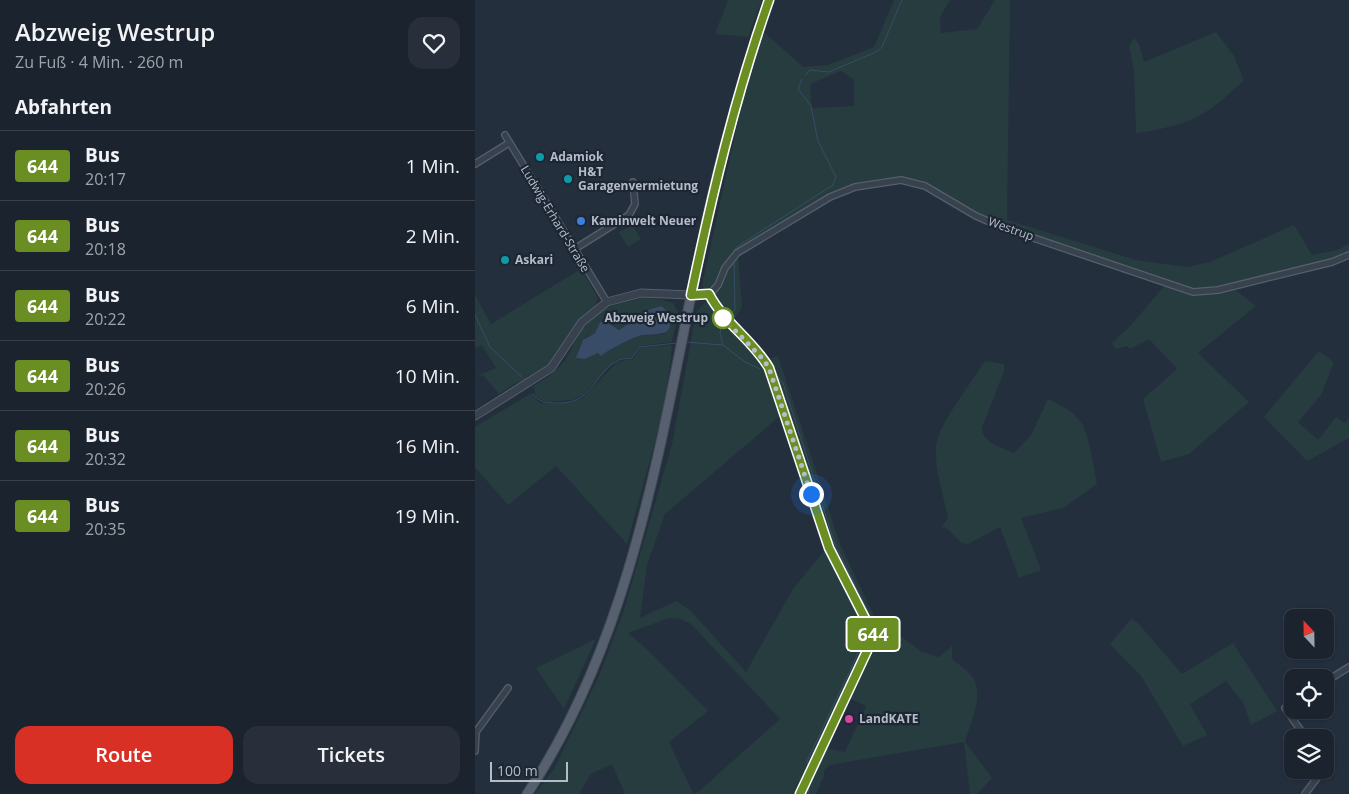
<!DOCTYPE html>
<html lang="de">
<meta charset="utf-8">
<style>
body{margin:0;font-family:"Open Sans",sans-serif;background:#282f3a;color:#f1f3f6;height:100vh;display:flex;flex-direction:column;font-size:19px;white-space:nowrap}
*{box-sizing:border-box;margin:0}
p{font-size:16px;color:#a0a4aa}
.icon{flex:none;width:28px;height:28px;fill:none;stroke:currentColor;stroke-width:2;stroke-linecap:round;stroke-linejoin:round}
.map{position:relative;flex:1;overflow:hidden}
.side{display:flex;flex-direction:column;background:#1b232e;width:475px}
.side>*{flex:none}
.badge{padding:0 10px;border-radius:4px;font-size:18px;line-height:32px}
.needle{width:32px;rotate:338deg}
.tools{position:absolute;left:809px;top:609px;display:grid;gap:10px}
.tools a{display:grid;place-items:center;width:50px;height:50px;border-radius:10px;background:#1b232e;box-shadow:0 1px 4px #0004,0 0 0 1px #39404a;font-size:25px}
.scale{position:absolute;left:15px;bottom:12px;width:78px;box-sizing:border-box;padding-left:5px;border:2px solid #b4bcc9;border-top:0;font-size:14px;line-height:18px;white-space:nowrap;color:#b4bcc9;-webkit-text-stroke:4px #1d2633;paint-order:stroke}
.you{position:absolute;width:25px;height:25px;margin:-12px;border:4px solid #fff;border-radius:50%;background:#1a73e8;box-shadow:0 0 0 8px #1a73e833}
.map>.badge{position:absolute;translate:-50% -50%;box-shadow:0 0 0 2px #fff}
h2{padding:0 15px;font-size:19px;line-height:45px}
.round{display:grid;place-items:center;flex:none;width:52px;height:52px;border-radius:15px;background:#282f3a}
.overview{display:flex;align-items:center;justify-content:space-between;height:85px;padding:0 15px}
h1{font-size:24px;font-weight:600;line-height:38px}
.action{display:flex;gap:10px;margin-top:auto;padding:10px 15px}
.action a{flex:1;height:58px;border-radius:15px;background:#d93025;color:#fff;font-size:20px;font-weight:600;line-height:58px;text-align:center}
.action a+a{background:#282f3a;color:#f1f3f6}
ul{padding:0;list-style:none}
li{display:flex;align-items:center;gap:15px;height:70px;padding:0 15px;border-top:1px solid #39404a}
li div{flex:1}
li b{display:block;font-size:19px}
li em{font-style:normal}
li .badge{min-width:55px;font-weight:700;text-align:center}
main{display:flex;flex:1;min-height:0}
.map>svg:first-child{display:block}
.green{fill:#263c3f;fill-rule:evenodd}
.water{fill:#394c67}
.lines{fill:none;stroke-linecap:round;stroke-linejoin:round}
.stream{stroke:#394c67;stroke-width:1}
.minor-casing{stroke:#565f6c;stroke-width:8}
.tertiary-casing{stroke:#565f6c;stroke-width:9}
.primary-casing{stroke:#414a57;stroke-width:11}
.minor{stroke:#38414e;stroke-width:5.5}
.tertiary{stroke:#38414e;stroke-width:7}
.primary{stroke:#56606e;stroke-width:9}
.line-casing{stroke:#fff;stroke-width:11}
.line{stroke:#6b8e23;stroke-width:8}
.walk{stroke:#b4bcc9;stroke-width:5;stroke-dasharray:0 9}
.culture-dot{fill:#0f9aa8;stroke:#1d2633;stroke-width:2}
.shop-dot{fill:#3f7fe0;stroke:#1d2633;stroke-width:2}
.stop-dot{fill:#fff;stroke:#6b8e23;stroke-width:2.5}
.hotel-dot{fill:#d1479c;stroke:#1d2633;stroke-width:2}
.labels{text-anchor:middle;stroke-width:4.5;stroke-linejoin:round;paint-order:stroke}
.poi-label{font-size:12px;font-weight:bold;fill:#b4bcc9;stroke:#1d2633;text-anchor:start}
.street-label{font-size:12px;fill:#b4bcc9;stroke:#1d2633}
.stop-label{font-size:12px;font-weight:bold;fill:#b4bcc9;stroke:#1d2633;text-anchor:end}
</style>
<main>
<section class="side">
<div class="overview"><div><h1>Abzweig Westrup</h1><p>Zu Fuß · 4 Min. · 260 m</p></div><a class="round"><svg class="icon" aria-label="heart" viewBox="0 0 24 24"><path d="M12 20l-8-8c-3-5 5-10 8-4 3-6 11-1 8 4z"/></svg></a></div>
<h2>Abfahrten</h2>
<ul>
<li><span class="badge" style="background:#6b8e23;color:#fff">644</span><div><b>Bus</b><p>20:17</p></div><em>1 Min.</em></li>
<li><span class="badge" style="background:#6b8e23;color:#fff">644</span><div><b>Bus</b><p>20:18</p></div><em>2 Min.</em></li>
<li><span class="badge" style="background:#6b8e23;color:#fff">644</span><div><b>Bus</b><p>20:22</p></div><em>6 Min.</em></li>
<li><span class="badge" style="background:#6b8e23;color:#fff">644</span><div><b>Bus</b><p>20:26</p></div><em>10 Min.</em></li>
<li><span class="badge" style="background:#6b8e23;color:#fff">644</span><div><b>Bus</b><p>20:32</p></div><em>16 Min.</em></li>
<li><span class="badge" style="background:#6b8e23;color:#fff">644</span><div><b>Bus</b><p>20:35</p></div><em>19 Min.</em></li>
</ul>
<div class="action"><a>Route</a><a>Tickets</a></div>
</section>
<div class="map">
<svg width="874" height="794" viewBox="0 0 874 794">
<rect width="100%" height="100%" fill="#242f3e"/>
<path class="green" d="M253 0H287L273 37 240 34Z
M419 0H475L465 17 466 33 502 29 520 0H535L532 220 661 260 712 267 735 262 819 225 837 255 862 250 874 244V254L857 260 759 284 716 290 530 227 501 214 450 184 425 179 380 185 262 251 241 284 230 289 227 285 269 94 289 32 328 67 353 65 399 47ZM366 71 379 80V106L337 108 335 84Z
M741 32 759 56 769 81C759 88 752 97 742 104 718 123 691 129 661 133L659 70 654 46 659 38 664 44 669 62Z
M157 225 166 239 153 247 144 232Z
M263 254 267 307 257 323 239 298 251 269Z
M106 269 123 298 120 306 101 324 80 358 63 375 39 384 24 394 8 375 0 377 21 368 7 345 0 348V295L16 324Z
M690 285 715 295 758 288 781 306 723 353 774 402 714 454 686 462 668 399 702 369 674 339 655 349 652 346 641 349 637 343 657 324Z
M167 298 185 299 198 303 203 312 197 342 165 346 157 357 141 360 108 395 97 400 72 402 60 396V389L57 387C70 379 81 372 90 360 95 353 98 344 103 336 117 312 141 302 167 298ZM186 306C194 310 199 329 190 333 183 336 173 333 166 335 160 337 132 351 127 355L119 353 111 359H102L104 349 110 338 120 333 124 324 131 322 144 330 173 310Z
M236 301 248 319 286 358 291 369 292 379 305 416 190 514 172 565 165 618 201 601 216 611 271 672 318 589 350 550 395 637 323 794H150L137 764 116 774 104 794H60L79 769 124 676 149 610 197 444 221 312 230 302ZM194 618 206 619 216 624 305 719 223 792 218 793 194 742 233 711 174 651 153 633Z
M197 345C192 412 169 479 152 544L81 466 33 505 0 467V427L55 394 65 403 84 404 98 402 109 397 142 362 158 359 166 348Z
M844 351 859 362 846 395 823 422 843 440 861 417 870 423 874 418V438L832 461 789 417Z
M303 356 365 544 401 620 403 632 399 635 354 548 291 360Z
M510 361 529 364V371L507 428C508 443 527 448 539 453L556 435 573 399C584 404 598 411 605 421 614 432 619 469 622 484L588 508 546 518 566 570 544 578 525 527 493 544 487 543 470 527 466 528 473 518C469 497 457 462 462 441 466 422 498 380 510 361Z
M656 619 663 623 707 674 758 643 802 711 776 725 769 704 751 681 715 704 732 735 708 746 666 676 635 644Z
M423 634 447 652 464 657 477 646V658C483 665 490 668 495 674 512 692 495 722 490 742L517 778 502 794H495L489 742 354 765 349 771V776L341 794H327L350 748 370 752 391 706 374 698 402 638Z
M121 639 89 709 61 668Z"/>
<path class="water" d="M186 306C194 310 199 328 191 332 185 335 174 334 167 335 161 336 131 351 126 356L123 353 110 359 101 358 108 340 120 333 125 322 130 321 144 330 173 310Z"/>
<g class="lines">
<path class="stream" d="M330 75 335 70 354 72 401 52 407 47 427 0
M258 252 263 246 358 185 361 177 343 141 336 106 323 89 327 79
M0 315 15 347 47 377
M255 316 260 309 259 262
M247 324 245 333 248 345
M211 342 248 345 270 362 285 369
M300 373 308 383 360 544 402 630 400 631
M57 394C65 402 70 403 81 403 118 405 119 373 142 361 147 358 152 359 157 358L165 347 202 343
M334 769 332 761 390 639 396 634
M333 794 336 775"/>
<defs>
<path id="minor" d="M30 135 132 302
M0 164 34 143
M98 250 154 215 160 204 158 182
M235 294C249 323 278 340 293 368L354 548 399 636 325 794
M216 295 235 294 243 285 250 268 262 253 355 197 380 187 426 180 450 186 501 216 529 228 718 292 743 290 857 262 874 255
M850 682 874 667
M818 702 810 708 831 738
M0 751 1 732 33 688
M830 794 848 770"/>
<path id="tertiary" d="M0 416 76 368 107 322 132 302 166 293 216 295"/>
<path id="primary" d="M52 794C162 629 187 428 228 238 245 157 267 78 294 0"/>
</defs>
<use href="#minor" class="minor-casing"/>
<use href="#tertiary" class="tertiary-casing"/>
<use href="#primary" class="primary-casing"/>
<use href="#minor" class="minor"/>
<use href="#tertiary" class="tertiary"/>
<use href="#primary" class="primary"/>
</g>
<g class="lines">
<defs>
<path id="line" d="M294 0C260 97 237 195 216 295L234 294C249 323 278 340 294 368L354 548 399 636 325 794"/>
</defs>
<use href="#line" class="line-casing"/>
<use href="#line" class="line"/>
<path class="walk" d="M248 318 288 359 294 368 336 494"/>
</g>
<g class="culture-dot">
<circle cx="65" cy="157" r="5"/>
<circle cx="93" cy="179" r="5"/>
<circle cx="30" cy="260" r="5"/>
</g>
<circle class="shop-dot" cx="106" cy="221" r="5"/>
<circle class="stop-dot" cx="248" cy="318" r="10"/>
<circle class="hotel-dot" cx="374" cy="719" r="5"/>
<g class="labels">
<g class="poi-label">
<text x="75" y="161">Adamiok</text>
<text x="103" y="176">H&amp;T<tspan x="103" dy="14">Garagenvermietung</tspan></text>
<text x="116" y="225">Kaminwelt Neuer</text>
<text x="40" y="264">Askari</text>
<text x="384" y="723">LandKATE</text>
</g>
<g class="street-label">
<text transform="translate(80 219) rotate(59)" y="4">Ludwig-Erhard-Straße</text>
<text transform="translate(536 229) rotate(20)" y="4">Westrup</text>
</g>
<g class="stop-label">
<text x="233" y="322">Abzweig Westrup</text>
</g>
</g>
</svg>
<div class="tools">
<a><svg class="needle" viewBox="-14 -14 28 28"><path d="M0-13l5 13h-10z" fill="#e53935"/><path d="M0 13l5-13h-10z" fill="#a0a4aa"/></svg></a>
<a><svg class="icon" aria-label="locate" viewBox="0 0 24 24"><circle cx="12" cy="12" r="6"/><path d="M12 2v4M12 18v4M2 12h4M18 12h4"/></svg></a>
<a><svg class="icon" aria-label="layers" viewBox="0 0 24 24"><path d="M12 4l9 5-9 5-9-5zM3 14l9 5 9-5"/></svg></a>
</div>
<div class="scale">100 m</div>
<div class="you" style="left:336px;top:494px"></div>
<b class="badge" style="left:398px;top:634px;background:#6b8e23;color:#fff">644</b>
</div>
</main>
